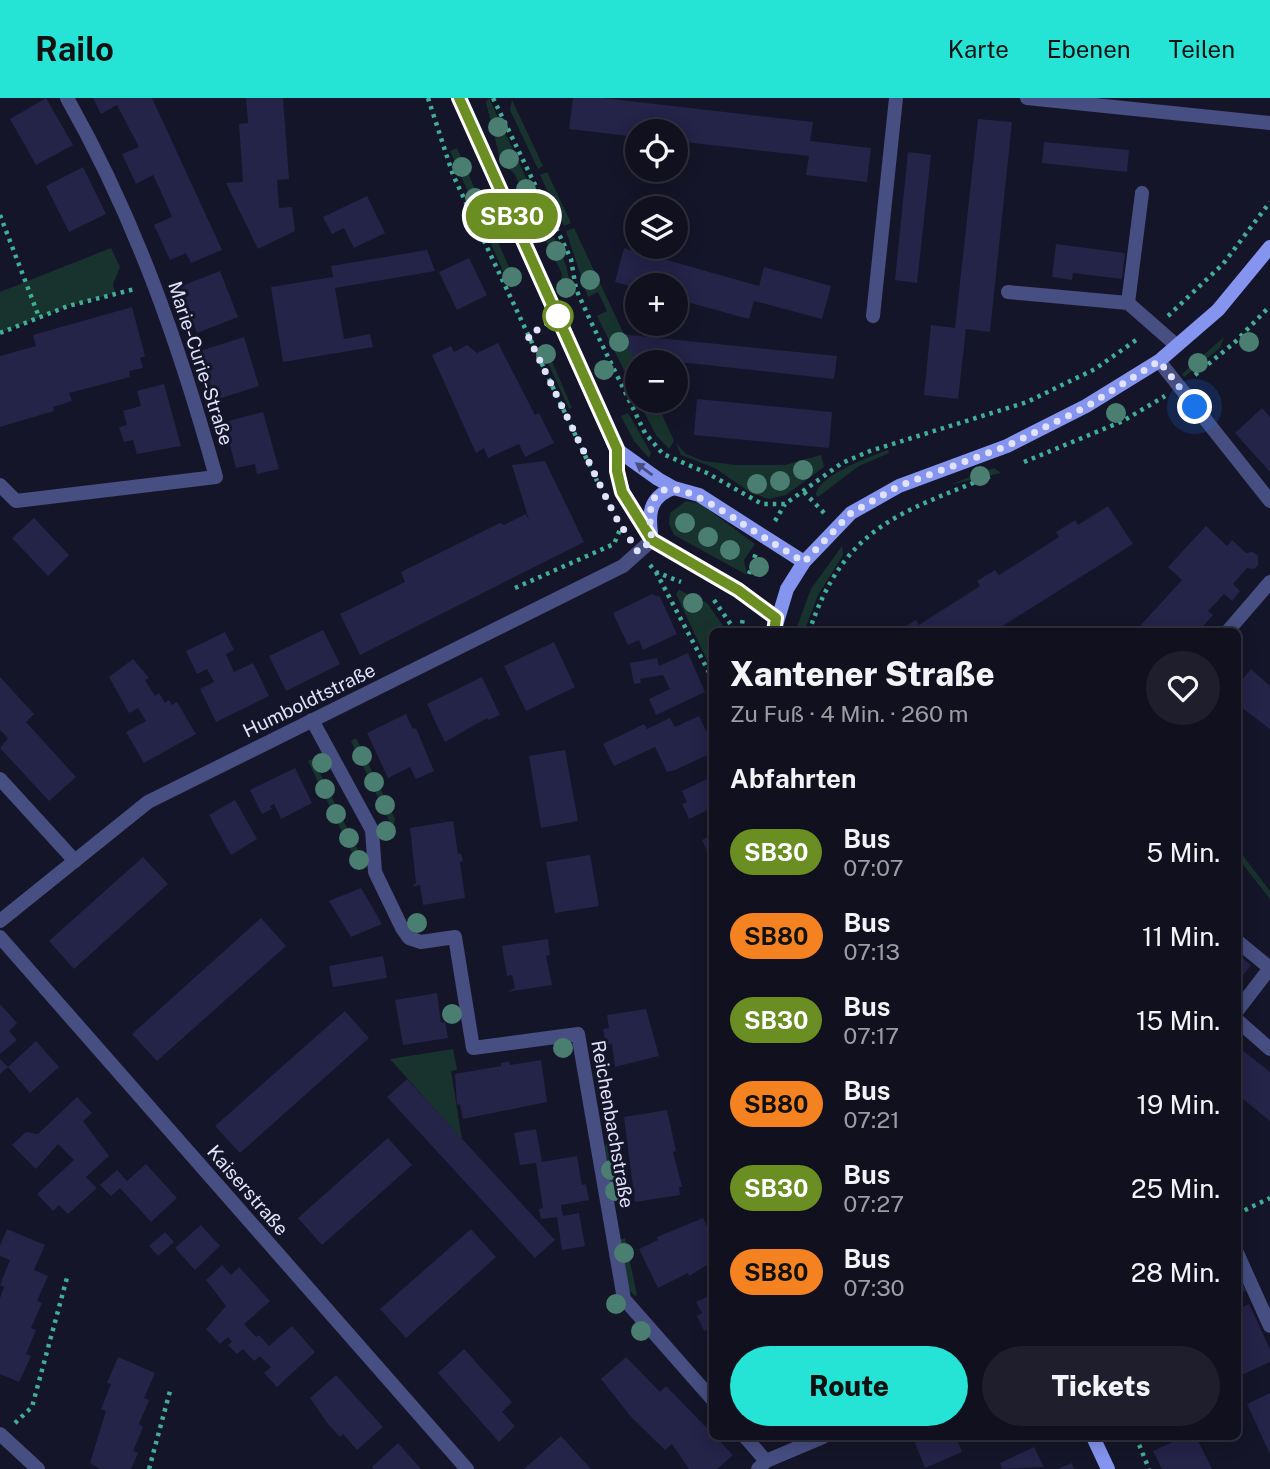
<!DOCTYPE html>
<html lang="de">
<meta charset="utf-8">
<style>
body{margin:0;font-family:"Public Sans",sans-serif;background:#1e1e2c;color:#f1f3f6;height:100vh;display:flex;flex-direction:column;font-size:26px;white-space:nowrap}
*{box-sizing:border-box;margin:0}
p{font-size:23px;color:#9c9da4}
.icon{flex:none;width:38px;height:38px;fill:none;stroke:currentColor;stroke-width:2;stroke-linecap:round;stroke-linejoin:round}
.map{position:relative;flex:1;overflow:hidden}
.panel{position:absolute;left:709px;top:530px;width:532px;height:812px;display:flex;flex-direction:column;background:#10101f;border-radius:10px;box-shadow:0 4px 18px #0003,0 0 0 2px #30303d}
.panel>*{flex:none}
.badge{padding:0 14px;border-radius:23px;font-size:24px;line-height:46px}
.controls{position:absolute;left:625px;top:21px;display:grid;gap:14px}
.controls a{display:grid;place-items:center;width:63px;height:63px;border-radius:50%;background:#10101f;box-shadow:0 4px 18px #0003,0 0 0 2px #30303d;font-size:35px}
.you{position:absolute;width:35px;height:35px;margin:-18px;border:5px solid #fff;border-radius:50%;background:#1a73e8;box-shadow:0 0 0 10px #1a73e833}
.map>.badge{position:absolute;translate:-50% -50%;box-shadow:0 0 0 4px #fff}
h2{padding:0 21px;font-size:26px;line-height:63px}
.round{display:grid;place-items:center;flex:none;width:74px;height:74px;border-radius:37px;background:#1e1e2c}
.overview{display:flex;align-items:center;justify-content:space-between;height:119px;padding:0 21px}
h1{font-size:33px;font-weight:800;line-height:52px}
.primary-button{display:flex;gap:14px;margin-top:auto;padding:14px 21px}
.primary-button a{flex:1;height:80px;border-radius:42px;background:#25e3d5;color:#111;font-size:28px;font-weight:800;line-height:80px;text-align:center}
.primary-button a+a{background:#1e1e2c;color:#f1f3f6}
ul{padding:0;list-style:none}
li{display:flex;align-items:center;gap:21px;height:84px;padding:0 21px}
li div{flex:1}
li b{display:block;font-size:26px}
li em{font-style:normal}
li .badge{min-width:77px;font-weight:700;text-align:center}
header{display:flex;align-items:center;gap:42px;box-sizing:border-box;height:98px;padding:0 35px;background:#25e3d5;color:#111}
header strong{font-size:33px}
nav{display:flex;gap:38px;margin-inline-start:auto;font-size:24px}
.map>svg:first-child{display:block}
.green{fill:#18332d}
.building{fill:#242348}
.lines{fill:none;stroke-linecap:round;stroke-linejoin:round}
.path{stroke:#41af95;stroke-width:4.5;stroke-dasharray:3.5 5;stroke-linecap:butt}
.service{stroke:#464e82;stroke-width:14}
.minor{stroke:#464e82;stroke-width:14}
.tertiary{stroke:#464e82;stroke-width:14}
.secondary{stroke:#8494ef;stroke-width:14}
.tree{fill:#497e70}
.oneway{fill:#474e82}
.line-casing{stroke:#fff;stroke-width:16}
.line{stroke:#6b8e23;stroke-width:10}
.walk{stroke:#e1e2fb;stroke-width:7;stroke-dasharray:0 12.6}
.stop-dot{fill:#fff;stroke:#6b8e23;stroke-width:3.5}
.labels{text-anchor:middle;stroke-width:6;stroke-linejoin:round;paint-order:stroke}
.street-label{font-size:19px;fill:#e1e2fb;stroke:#151529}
</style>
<header>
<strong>Railo</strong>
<nav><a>Karte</a><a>Ebenen</a><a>Teilen</a></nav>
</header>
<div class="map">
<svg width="1270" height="1371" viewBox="0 0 1270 1371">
<rect width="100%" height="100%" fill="#151529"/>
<path class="green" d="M489 0 552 136 544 139 514 75 501 65 486 4Z
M512 2 543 68 538 71 510 12Z
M457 50 512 176 518 174 521 181 512 184 506 180 450 53Z
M547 74 571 125 564 128 540 77Z
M574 130 637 264V275L627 278 597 218 607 213 598 194 588 199 566 133Z
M554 139 566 167 572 197 565 200 560 188 562 176 546 143Z
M111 150 120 169 113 186 115 195 68 208 0 235V194Z
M1224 239 1220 250 1184 279 1182 276Z
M548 254 572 310 569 311 544 256Z
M656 303 674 343 669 351 656 337 639 304Z
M628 315 651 355 649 360 634 343 621 318Z
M676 345 686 356 703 363 736 367H785L821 357 824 369 786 397 769 401 751 395 715 370 681 357Z
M888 352 889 355 859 368 818 399 816 397C817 378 871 358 888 352Z
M994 370 1001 375 949 387Z
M686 403 701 406 755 446 744 462 747 477 674 437 669 426 670 415Z
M842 448 843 457 818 497 804 534H795L811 491Z
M679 492 707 505 726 532 712 534V573L676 496Z
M356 640 395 721 393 731 351 643Z
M313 661 359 754V769L308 663Z
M1237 750 1270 793V801L1237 759Z
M453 951 457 972 451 973 462 1042 390 961Z
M609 1043 619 1102H614L605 1048Z
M625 1140 637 1197 635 1198 628 1191 620 1142Z"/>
<path class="building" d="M46 0 73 47 36 67 10 21Z
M93 0H152L222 152 191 165 186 155 170 162 154 127 172 119 163 98 153 77 136 86 122 56 139 49 117 7 101 16Z
M246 0H283L289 81 277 82 279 110 292 109 295 133 258 151 226 85 243 84 239 26 248 25Z
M573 0H603L813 24 810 43 871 50 867 84 806 77 809 58 676 43V33H637V39L569 31Z
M978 21 1012 24 990 234 966 231 958 301 924 297 931 227 955 230Z
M1044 44 1129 52 1127 74 1042 65Z
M908 54 931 57 917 185 895 182Z
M83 69 106 116 69 134 46 88Z
M367 98 385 135 354 150 344 130 332 136 323 119Z
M1056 146 1125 155 1122 181 1073 175 1072 182 1052 179Z
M624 150 759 188 764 169 831 188 822 221 754 203 749 221 676 201V187H637V190L615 184Z
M427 152 435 173 335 190 344 241 370 236 373 249 283 264 271 189 333 179 331 168Z
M469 160 487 197 457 212 439 174Z
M220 173 238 219 197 235 179 189Z
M132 209 145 258 140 260 143 270 129 273 130 279 69 295 72 303 53 309 54 313 0 329V258L36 248 33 237Z
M619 236 837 258 834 281 634 259Z
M244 239 259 288 215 302 200 253Z
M498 245 535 317 539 315 554 345 525 359 519 346 488 360 484 350 476 355 432 257 451 248 454 254 467 247 477 255Z
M164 286 181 348 137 356 133 342 124 344 119 329 127 327 123 313 141 308 137 293Z
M697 301 832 314 829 350 694 337Z
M1262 310 1270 319V374L1235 335Z
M263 314 279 371 257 376 255 366 236 370 224 324Z
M545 363 584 444 360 557 340 516 405 484 401 474 500 425 504 427 526 416 529 422 512 367Z
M1108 408 1133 446 993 534H897L916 522 919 527 980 488 977 483 995 472 999 477 1059 439 1056 434 1075 422 1078 427Z
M34 420 69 457 48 478 12 440Z
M1206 428 1227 448 1232 442 1246 455 1253 454 1258 458V467L1254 471 1247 470 1233 486 1240 493 1232 503 1224 496 1208 513 1213 517 1198 534H1146L1140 528 1182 482 1168 469Z
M652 496 660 499 677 536 643 552 639 542 628 547 613 515Z
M323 532 340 566 286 593 269 558Z
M225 534 234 552 226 556 234 574 253 565 269 598 216 624 200 591 214 584 207 571 197 576 186 553Z
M554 544 575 589 526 613 504 568Z
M688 555 705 594 656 617 649 601 670 591 663 577 640 581 641 585 634 586 630 565 657 560 659 568Z
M133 561 149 580 145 582 155 598 159 595 165 605 169 602 172 607 177 604 196 636 144 665 126 634 146 623 138 610 129 615 109 579Z
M1251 571 1270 588V631L1237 606V588Z
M0 579 34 616 26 624 76 679 49 703 0 650 8 640 0 632Z
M482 579 500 617 489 622 487 620 445 644 427 606Z
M406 616 413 631 416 630 434 673 416 681 410 669 388 680 367 635Z
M699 618 712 645V655L675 672 667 674 655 649 614 668 603 646 644 626 647 631 670 620 675 629Z
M565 652 578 723 541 730 529 658Z
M295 670 312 705 281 721 274 706 270 708 272 711 262 716 250 692Z
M711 679 712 710 689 721 682 706 687 704 682 693Z
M235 702 257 741 231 757 209 717Z
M453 723 458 756 461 755 463 763 460 764 465 800 423 807 420 787 412 789 416 785 410 730Z
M712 737V764L702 742Z
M590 757 599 808 555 815 546 764Z
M143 759 168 786 74 871 49 843Z
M361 790 382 826 351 839 329 803Z
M261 820 286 848 157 963 132 936Z
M548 841 550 857 546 858 552 887 507 894 515 890 512 877 507 878 502 848Z
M1237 856 1251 867 1237 885Z
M383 858 387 880 333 889 329 868Z
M437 895 441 925 445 924 448 940 403 947 395 902Z
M0 906 17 925 9 933 17 942 0 956Z
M646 911 659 958 615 969 612 946 606 947 603 931 609 930 607 917Z
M345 913 369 940 240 1055 215 1028Z
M36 943 59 969 30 995 8 969 0 976V961L8 969Z
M1237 948 1270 974V1023L1237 996Z
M541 962 547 1004 463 1021 460 1006 457 1007 455 976 501 968V965L509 963 510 967Z
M407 981 555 1142 535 1160 387 999Z
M77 999 92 1015 83 1023 109 1058 86 1079 97 1090 68 1116 59 1107 53 1113 37 1096 74 1062 58 1046 36 1071 12 1047 26 1034 38 1036Z
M667 1012 676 1053 673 1054 682 1089H679L680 1097 635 1104 624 1019Z
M536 1031 542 1064 577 1058 582 1087 586 1086 589 1102 561 1107 563 1118 579 1115 585 1148 562 1152 557 1119 541 1121 539 1111 543 1110 536 1065 520 1067 514 1035Z
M388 1040 412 1067 322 1147 298 1120Z
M146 1066 177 1100 151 1124 120 1090 111 1098 100 1087 117 1072 127 1083Z
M703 1120 712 1139V1164L689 1178 688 1175 658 1190 639 1151 658 1142 657 1139Z
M201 1127 220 1148 195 1172 175 1150Z
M7 1131 45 1147 34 1172 48 1178 37 1203 42 1205 31 1230 36 1232 26 1256 31 1258 19 1284 0 1276V1200L4 1189 0 1187 10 1162 0 1158V1148Z
M471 1131 496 1159 406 1240 380 1211Z
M165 1134 174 1144 158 1158 149 1148Z
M222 1167 231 1177 239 1169 270 1203 244 1226 256 1239 259 1237 269 1248 292 1228 315 1254 277 1289 264 1275 271 1269 260 1258 254 1263 243 1251 237 1256 228 1247 232 1244 228 1239 220 1246 206 1231 226 1208 206 1182Z
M1237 1174 1246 1193 1237 1197Z
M712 1197V1237L709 1231 704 1233 697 1218 702 1215 696 1204Z
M1249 1206 1270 1251V1264L1237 1279V1212Z
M464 1251 512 1304 502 1314 515 1328 499 1344 438 1275Z
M118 1259 155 1275 144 1300 149 1302 139 1326 143 1329 133 1353 138 1355 131 1371H100L90 1365 106 1313 101 1311 111 1286 107 1285Z
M626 1259 660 1294 666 1288 733 1357 717 1371H689L672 1346 665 1352 632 1320 601 1281Z
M336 1277 383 1329 357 1352 343 1336 340 1339 328 1326 310 1300Z
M1270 1295V1356L1247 1306Z
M561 1338 591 1371H524Z
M917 1339H956L962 1354 925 1370 913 1340Z
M1184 1339H1196L1212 1371H1162L1153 1353Z
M398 1345 421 1371H374L372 1369Z
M1034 1349 1044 1369 1002 1371 1000 1365Z
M1072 1365 1074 1371H1058Z"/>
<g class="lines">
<path class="path" d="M428 0 453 77 597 383
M493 0 571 161 576 191 591 224 645 335 663 356 707 375 762 406H785L842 365 870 353 1027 304 1095 271 1139 240
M0 117 39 219
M1168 218 1223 166 1270 104
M0 235 68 208 135 191
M1195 277 1234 245 1270 208
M1024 364 1123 323 1165 298
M804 394 826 417
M775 423 785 406
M650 467 656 474 681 484
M656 474 712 580
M749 476 756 455
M515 490 614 446 621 429
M714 502 736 534
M741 534 743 519
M809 534C844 428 900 415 993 377
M1237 1116 1270 1100
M15 1325 32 1309 68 1176
M1136 1339 1149 1371
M149 1371 170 1293"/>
<path class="service" d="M1142 95 1128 205 1176 247
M1008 194 1128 205
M873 218 896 0
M0 681 75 763
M1237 843 1270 870 1237 913
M1237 922 1270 951"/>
<path class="minor" d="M1027 0 1270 25
M1159 263 1270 403
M0 387 16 403 216 379C179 246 135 120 67 0
M1227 534 1270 484
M312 622 372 732 375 774 402 830 409 840 421 844 455 839 473 950 578 936 624 1201 712 1301
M0 839 467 1371
M1237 1155 1270 1228
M0 1336 38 1371
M745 1339 766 1363
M758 1371 766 1363 823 1339"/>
<path class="tertiary" d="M0 823 148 704 623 468 652 442"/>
<path class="secondary" d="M459 0 616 351 617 373 623 394 652 442 738 492 777 520
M616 351 658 381 674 390 699 397 804 464
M651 435C648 413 651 398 674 390
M774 534 787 491 804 464 851 415 899 388 1007 348 1086 308 1159 263 1218 212 1270 149
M1093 1339 1108 1371"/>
</g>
<g class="tree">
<circle cx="498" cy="29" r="10"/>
<circle cx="509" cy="61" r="10"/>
<circle cx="462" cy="69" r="10"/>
<circle cx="526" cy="91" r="10"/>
<circle cx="475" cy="100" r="10"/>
<circle cx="541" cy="122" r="10"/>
<circle cx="489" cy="133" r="10"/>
<circle cx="556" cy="153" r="10"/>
<circle cx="512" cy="179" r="10"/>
<circle cx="590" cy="182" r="10"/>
<circle cx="566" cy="190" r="10"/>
<circle cx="619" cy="244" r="10"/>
<circle cx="1249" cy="244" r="10"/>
<circle cx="546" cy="256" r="10"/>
<circle cx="1198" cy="265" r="10"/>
<circle cx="604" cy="272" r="10"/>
<circle cx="1116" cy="315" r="10"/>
<circle cx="803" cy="372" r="10"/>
<circle cx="980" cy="378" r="10"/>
<circle cx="780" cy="383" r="10"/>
<circle cx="757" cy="386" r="10"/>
<circle cx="685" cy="425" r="10"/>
<circle cx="708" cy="439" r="10"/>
<circle cx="730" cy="452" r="10"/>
<circle cx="759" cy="469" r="10"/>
<circle cx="693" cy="505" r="10"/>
<circle cx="362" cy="658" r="10"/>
<circle cx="322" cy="665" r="10"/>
<circle cx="374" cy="684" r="10"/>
<circle cx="325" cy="691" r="10"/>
<circle cx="385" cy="707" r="10"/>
<circle cx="336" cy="716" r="10"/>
<circle cx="386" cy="733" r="10"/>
<circle cx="349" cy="740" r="10"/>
<circle cx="359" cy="762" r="10"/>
<circle cx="417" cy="825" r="10"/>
<circle cx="452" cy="916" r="10"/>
<circle cx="563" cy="950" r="10"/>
<circle cx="611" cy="1072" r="10"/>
<circle cx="615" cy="1093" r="10"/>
<circle cx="624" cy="1155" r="10"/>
<circle cx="616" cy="1206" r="10"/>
<circle cx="641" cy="1233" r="10"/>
</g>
<defs><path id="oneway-solid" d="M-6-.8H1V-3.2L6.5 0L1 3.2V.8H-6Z" transform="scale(1.75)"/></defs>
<use class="oneway" href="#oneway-solid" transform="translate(644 371) rotate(-144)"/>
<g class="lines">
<defs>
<path id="line" d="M459 0 617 351V373L622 394 652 442 738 492 776 520 774 534"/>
</defs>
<use href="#line" class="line-casing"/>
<use href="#line" class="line"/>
<path class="walk" d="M558 218 528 238 615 418 638 454 652 442C638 355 704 401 740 424 761 438 783 451 804 464L851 415 899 388 1007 348 1086 309 1159 263 1195 309"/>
</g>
<circle class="stop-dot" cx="558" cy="218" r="14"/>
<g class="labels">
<g class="street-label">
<text transform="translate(201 265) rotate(72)" y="7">Marie-Curie-Straße</text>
<text transform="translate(309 602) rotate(-26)" y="7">Humboldtstraße</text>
<text transform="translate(613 1026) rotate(80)" y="7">Reichenbachstraße</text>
<text transform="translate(248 1092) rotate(49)" y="7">Kaiserstraße</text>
</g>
</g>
</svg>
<div class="controls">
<a><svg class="icon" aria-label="locate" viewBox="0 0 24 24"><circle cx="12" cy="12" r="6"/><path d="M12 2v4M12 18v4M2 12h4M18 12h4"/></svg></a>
<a><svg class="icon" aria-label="layers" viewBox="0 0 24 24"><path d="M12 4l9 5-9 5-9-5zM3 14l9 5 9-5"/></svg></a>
<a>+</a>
<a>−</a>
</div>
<div class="you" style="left:1195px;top:309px"></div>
<b class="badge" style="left:512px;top:118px;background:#6b8e23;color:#fff">SB30</b>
<section class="panel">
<div class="overview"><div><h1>Xantener Straße</h1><p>Zu Fuß · 4 Min. · 260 m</p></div><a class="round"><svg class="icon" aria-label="heart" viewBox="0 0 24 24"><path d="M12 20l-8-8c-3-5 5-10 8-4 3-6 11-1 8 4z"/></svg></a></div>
<h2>Abfahrten</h2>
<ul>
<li><span class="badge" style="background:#6b8e23;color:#fff">SB30</span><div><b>Bus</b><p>07:07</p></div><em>5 Min.</em></li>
<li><span class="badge" style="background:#f58220;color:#111">SB80</span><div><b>Bus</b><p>07:13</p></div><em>11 Min.</em></li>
<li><span class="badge" style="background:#6b8e23;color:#fff">SB30</span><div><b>Bus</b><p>07:17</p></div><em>15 Min.</em></li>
<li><span class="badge" style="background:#f58220;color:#111">SB80</span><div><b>Bus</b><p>07:21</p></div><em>19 Min.</em></li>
<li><span class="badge" style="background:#6b8e23;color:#fff">SB30</span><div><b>Bus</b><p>07:27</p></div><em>25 Min.</em></li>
<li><span class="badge" style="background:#f58220;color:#111">SB80</span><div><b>Bus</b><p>07:30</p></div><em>28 Min.</em></li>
</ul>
<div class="primary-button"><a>Route</a><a>Tickets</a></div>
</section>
</div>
